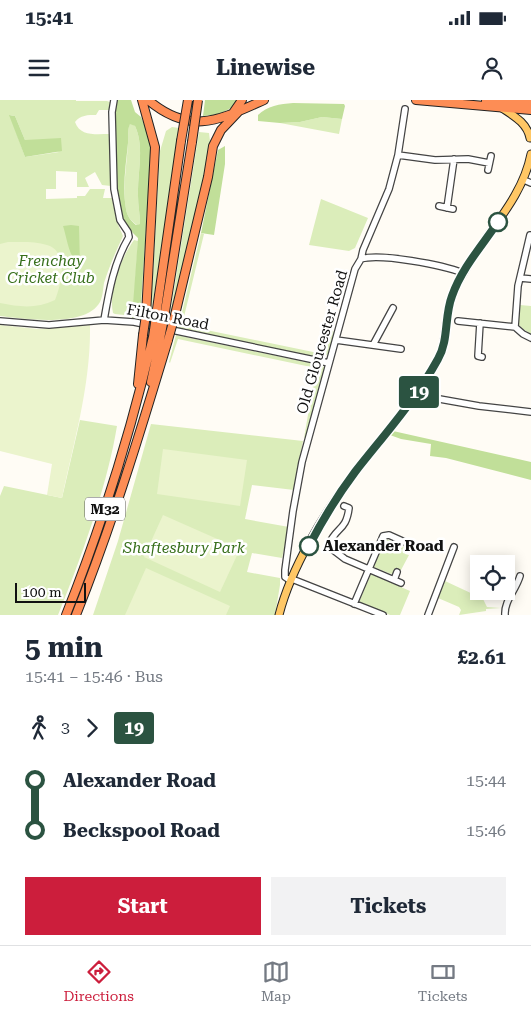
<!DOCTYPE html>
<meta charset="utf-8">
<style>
body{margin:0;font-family:"Roboto Serif",serif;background:#f2f2f3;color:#1f2937;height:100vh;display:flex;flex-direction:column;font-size:19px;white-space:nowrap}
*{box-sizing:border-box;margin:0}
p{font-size:16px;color:#747a83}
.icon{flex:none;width:28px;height:28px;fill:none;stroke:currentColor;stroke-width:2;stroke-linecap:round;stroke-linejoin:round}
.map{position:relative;height:515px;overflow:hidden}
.side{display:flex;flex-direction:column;background:#fff;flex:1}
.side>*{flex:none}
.badge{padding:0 10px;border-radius:4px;font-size:18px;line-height:32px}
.controls{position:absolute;left:470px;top:455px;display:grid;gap:10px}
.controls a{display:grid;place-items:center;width:45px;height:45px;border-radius:0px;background:#fff;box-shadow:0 2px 12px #0003;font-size:25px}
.scale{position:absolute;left:15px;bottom:12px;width:71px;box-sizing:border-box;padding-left:5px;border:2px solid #111;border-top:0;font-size:14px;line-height:18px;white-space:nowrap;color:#111;-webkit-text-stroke:4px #fff;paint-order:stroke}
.map>.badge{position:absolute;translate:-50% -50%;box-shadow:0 0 0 2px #fff}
.legs{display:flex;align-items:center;gap:8px;height:55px;padding:0 25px;font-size:16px}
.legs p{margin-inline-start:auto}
.head{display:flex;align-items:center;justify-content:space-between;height:85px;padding:0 25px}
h1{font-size:28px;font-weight:700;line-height:38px}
.button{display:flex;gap:10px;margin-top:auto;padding:10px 25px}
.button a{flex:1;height:58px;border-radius:0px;background:#cc1e3c;color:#fff;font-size:20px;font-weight:700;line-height:58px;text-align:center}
.button a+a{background:#f2f2f3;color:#1f2937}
ul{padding:0 25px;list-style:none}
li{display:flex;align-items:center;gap:18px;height:50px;font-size:19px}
li i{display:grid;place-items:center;width:8px;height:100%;margin:0 6px;background:currentColor}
li i::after{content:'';width:12px;height:12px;margin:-6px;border:4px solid;border-radius:50%;background:#fff}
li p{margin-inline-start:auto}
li:first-child i{background:linear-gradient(#0000 50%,currentColor 0)}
li:last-child i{background:linear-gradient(currentColor 50%,#0000 0)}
.status{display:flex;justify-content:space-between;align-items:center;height:35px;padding:0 25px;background:#fff;direction:ltr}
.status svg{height:14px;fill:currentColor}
header{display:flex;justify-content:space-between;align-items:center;height:65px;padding:0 25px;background:#fff;font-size:22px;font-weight:700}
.dock{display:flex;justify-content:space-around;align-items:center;height:70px;border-top:1px solid #e0e1e3;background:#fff;font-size:14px;color:#747a83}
.dock a{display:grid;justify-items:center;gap:2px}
.dock .selected{color:#cc1e3c}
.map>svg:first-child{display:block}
.green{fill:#dbedba;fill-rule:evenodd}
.forest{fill:#c1df99;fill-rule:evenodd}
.pitch{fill:#ebf4cd}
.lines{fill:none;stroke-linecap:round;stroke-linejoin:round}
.minor-casing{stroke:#444;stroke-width:8}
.major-casing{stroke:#222;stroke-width:9}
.highway-casing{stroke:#222;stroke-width:10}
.minor{stroke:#fff;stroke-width:5.5}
.major{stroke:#ffc765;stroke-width:7}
.highway{stroke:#fd8d55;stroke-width:8}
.highway-bridge-casing{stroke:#222;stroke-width:10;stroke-linecap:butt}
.highway-bridge{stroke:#fd8d55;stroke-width:8}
.line-1-casing{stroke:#fff;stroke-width:11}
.line-1{stroke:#2b5341;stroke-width:8}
.stop-1-dot{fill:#fff;stroke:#2b5341;stroke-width:2.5}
.labels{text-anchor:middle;stroke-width:5;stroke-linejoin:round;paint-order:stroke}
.shield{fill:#fff;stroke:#585858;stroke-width:1}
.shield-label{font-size:14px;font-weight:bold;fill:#111}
.park-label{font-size:15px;font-style:italic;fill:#376f1b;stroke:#fff}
.street-label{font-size:15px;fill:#111;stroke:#fff}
.stop-label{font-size:15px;font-weight:bold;fill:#111;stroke:#fff;text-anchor:start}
</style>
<div class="status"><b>15:41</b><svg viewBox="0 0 49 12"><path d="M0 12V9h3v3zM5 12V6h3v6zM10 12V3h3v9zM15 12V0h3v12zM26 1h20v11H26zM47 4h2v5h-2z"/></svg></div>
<header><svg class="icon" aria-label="menu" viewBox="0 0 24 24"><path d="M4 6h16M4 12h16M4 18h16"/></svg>Linewise<svg class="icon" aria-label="person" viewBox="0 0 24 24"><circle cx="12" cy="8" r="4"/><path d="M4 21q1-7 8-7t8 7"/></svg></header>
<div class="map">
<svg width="531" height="515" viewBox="0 0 531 515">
<rect width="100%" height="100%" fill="#fffcf5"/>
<path class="green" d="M0 0H76V1H107L110 2V10H99L96 15C88 15 80 15 75 22 80 37 97 34 110 34L111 86 102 85 95 72 85 78 89 87H77V72L56 71V89H46V99L77 98V96H85L90 89H105L103 98H112L117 122 123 136C116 151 109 167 104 183 103 189 103 196 100 202 86 228 24 219 0 216ZM10 15 15 16 25 40 59 52 25 57Z
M322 17 342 19 339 34 280 23 300 22Z
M130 23 135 26C145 47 137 74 138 96 138 106 140 114 140 124L137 125C131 121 127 116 126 109 122 87 127 64 128 43 129 36 127 30 130 23Z
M172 27 179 28 177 53 149 225 148 222 153 174 160 51 166 31Z
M199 32 209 33 211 49 172 215H170Z
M321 99 368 118 355 148 349 151 309 145Z
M201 133 204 134 182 225 318 253 328 228 334 232 329 254H328L324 257H313L178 229Z
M134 140 138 141 133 216 115 214 113 213C108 191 121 158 134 140Z
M520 205 531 206V234L523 229 518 224Z
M176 235 315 264V262L322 264 325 269 306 336 304 338 316 268 178 239 170 263 169 262Z
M80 320 117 326C107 387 81 458 58 515H0V396L4 386 62 398Z
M151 324 303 341 294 390 252 385 245 419 289 427 282 458 252 453 247 472 280 478V485L275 515H93L118 441Z
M386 439 404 445 406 449 405 454 409 455 401 470 395 468 394 473 391 474 374 467 384 440Z
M371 474 410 491 400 515H390L359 502Z
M445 481 475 495H479L480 493 483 495V499L487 507 501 508 486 509V511L459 515 461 510 459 507 438 498Z"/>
<path class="forest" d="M113 0H131L135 12 141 17 148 34 151 52 140 219 132 218 138 138 124 124 115 89ZM130 24 135 26C145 47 137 74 138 96 138 106 140 114 140 124L136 125C131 121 127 116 126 109 122 87 126 64 128 43 129 36 127 30 130 24Z
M205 0H239C230 12 217 15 203 16Z
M293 3 344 4 345 6 342 19 322 17 300 22 280 23 258 21V15C267 6 280 4 293 3Z
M9 15 15 16 25 40 61 38 62 51 25 57Z
M225 46V64L214 135 201 133 218 50Z
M71 125 79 126 80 165C69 159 67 138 63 126Z
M393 331 531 362V380L446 358 430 356 431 344 401 339 390 335Z"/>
<path class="pitch" d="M8 142C21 142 35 141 47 145 70 152 61 185 55 200 36 209 20 207 0 203V144Z
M0 225 38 229 90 225C91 284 74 341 62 398L47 395 52 364 0 351Z
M163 349 247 360 240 406 157 394Z
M163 415 240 449 220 492 144 457Z
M146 468 230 506 226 515H125Z"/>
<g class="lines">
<defs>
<path id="minor" d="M398 55 435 60 468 59 489 63
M488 70 491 56
M524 80 531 83
M439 106 453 109
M447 108 454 59
M361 159C380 153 443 165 463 173
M520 178 531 179
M104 220C109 191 114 162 129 137L128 132 120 120 114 89 112 12 114 0
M0 221 49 225 104 220 134 222 158 227
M458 221 515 227 523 234 531 238
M480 223 478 256 482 257
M515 227 518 186 530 135
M167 229 329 263
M336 240 401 249
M373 245 393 208
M417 295 479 306 531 312
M344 406 349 408C346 432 336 426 328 446L345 459 401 483
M292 479 383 515
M394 480 397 472
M291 481 285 477V470L293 411 302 362 355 169 361 159 363 150 389 89 398 55 405 9
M482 494 484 491
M354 504 383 436 389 435 409 444 410 449
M428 515 454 447
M505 515C504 501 516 490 520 476"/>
<path id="major" d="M502 8C514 16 527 23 530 38
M279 515C291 468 324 413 353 375 382 336 416 301 439 258 445 245 445 232 447 218 449 201 455 186 464 172 486 132 522 100 531 54"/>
<path id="highway" d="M142 0 155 47 146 215
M148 0C191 36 219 20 264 0
M416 0 531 10
M486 0 531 3
M233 13 242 0
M156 216 181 41
M164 218 192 42
M174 219 208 77 213 46 221 30 239 11
M151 282 160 239
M138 284 143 235
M66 515C102 425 131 331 153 237
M76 515C112 425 140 333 168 240"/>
</defs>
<use href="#minor" class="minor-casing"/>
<use href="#major" class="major-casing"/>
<use href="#highway" class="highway-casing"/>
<use href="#minor" class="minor"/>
<use href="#major" class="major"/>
<use href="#highway" class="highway"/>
<defs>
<path id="highway-bridge" d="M181 41 188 0
M192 42 198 0
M143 235 146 215
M153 237 156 216
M160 239 164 218
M168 240 174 219"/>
</defs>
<use href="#highway-bridge" class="highway-bridge-casing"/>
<use href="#highway-bridge" class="highway-bridge"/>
</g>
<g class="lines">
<defs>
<path id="line-1" d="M309 446C322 421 337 396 355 372 384 335 415 301 438 259 449 240 444 217 452 196 462 168 481 147 498 122"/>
</defs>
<use href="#line-1" class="line-1-casing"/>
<use href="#line-1" class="line-1"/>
</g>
<g class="stop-1-dot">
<circle cx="498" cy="122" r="9"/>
<circle cx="309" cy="446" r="9"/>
</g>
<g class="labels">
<rect class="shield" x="85" y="397.5" width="40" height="23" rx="4"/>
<g class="shield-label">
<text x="105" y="414">M32</text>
</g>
<g class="park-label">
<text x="51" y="166">Frenchay<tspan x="51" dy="17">Cricket Club</tspan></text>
<text x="184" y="453">Shaftesbury Park</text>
</g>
<g class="street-label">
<text transform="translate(168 217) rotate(11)" y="5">Filton Road</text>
<text transform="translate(322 242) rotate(-74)" y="5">Old Gloucester Road</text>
</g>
<g class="stop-label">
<text x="323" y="451">Alexander Road</text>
</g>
</g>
</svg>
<div class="controls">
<a><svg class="icon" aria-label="locate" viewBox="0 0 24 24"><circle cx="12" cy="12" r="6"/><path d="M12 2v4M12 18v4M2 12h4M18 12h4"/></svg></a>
</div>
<div class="scale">100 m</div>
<b class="badge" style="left:419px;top:292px;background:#2b5341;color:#fff">19</b>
</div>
<section class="side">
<div class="head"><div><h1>5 min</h1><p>15:41 – 15:46 · Bus</p></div><b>£2.61</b></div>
<div class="legs"><svg class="icon" aria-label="walk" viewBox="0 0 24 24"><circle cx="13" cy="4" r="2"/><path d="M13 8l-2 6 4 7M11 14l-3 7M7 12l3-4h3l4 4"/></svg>3<svg class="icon" aria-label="forward" viewBox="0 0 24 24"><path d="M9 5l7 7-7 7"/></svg><b class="badge" style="background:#2b5341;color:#fff">19</b></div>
<ul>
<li><i style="color:#2b5341"></i><b>Alexander Road</b><p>15:44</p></li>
<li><i style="color:#2b5341"></i><b>Beckspool Road</b><p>15:46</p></li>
</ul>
<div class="button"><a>Start</a><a>Tickets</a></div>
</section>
<nav class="dock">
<a class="selected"><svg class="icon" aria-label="directions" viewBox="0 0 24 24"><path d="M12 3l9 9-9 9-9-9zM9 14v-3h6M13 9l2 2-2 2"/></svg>Directions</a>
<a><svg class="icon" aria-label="map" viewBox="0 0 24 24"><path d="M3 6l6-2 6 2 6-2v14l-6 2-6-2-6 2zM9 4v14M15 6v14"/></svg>Map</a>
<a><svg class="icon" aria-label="tickets" viewBox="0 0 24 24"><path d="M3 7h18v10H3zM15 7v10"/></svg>Tickets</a>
</nav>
